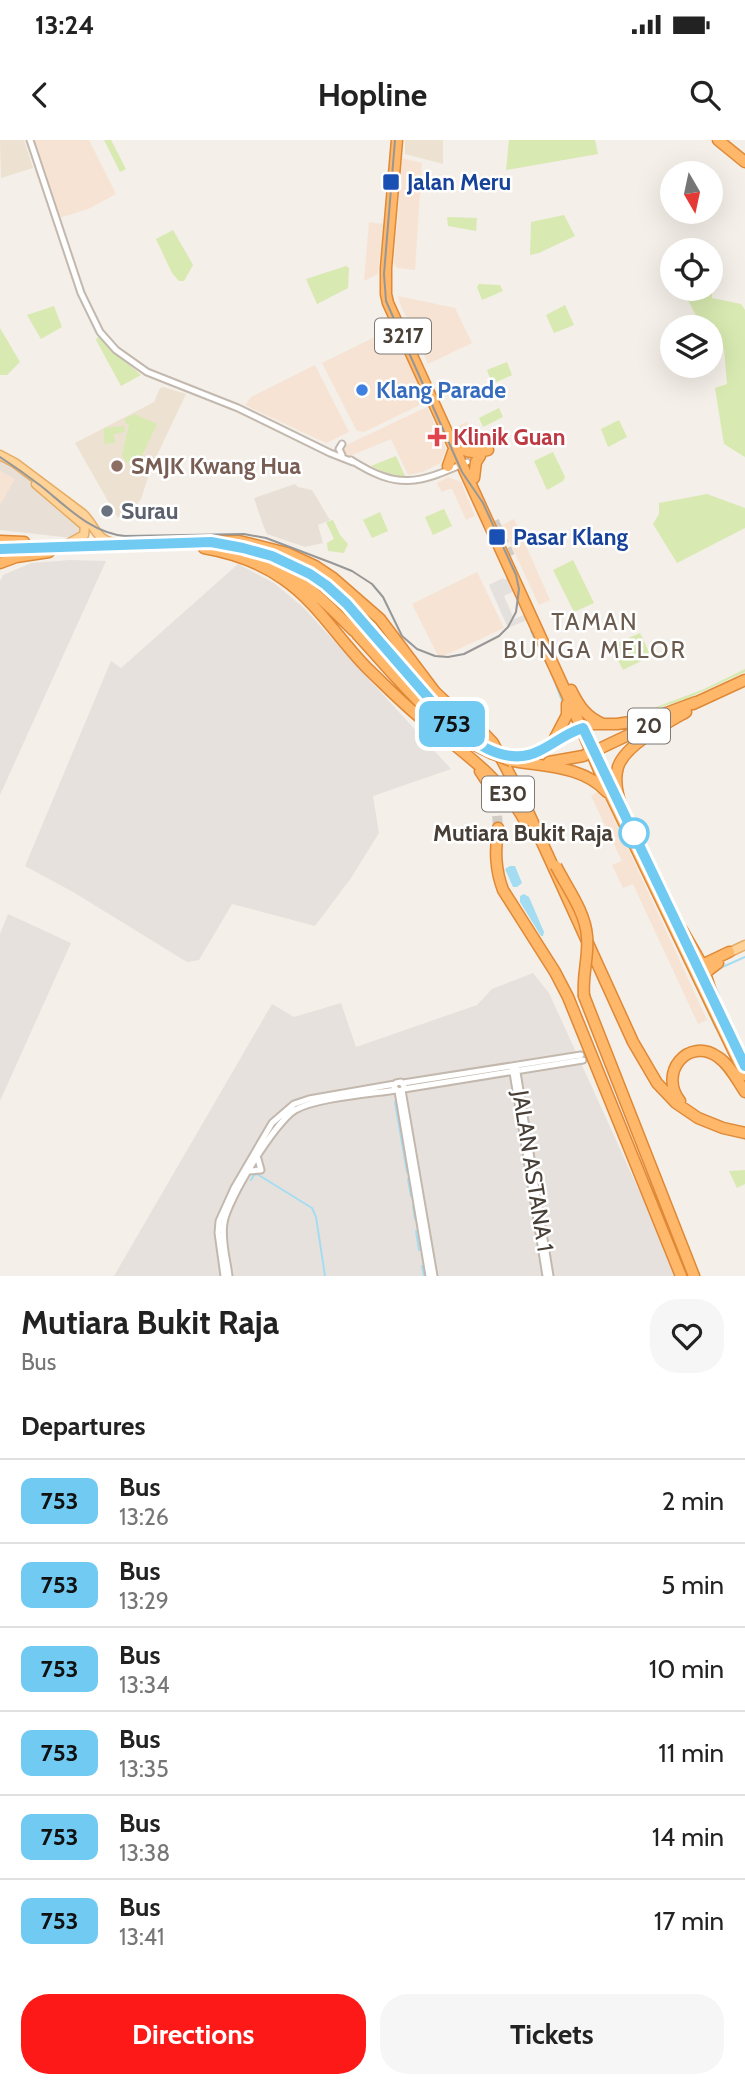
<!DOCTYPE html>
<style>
body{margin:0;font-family:Cabin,sans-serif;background:#f6f6f6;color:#222;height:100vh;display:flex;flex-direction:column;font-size:26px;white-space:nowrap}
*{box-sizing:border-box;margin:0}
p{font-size:23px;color:#767676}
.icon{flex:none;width:38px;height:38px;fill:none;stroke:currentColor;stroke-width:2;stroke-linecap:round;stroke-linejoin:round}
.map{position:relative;height:1136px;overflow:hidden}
.sheet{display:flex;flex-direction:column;background:#fff;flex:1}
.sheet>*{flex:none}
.badge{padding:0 14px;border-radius:10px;font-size:24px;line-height:46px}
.needle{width:46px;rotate:171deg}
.buttons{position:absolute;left:660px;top:21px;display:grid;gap:14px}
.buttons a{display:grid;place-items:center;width:63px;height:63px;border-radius:50%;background:#fff;box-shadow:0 7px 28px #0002;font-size:35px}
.map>.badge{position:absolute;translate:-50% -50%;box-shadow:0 0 0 4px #fff}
h2{padding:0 21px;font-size:26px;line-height:63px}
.round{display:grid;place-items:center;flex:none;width:74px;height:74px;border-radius:28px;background:#f6f6f6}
.overview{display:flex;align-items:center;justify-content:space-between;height:119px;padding:0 21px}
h1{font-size:33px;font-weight:800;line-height:52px}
.button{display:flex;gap:14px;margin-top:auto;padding:14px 21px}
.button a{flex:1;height:80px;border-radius:28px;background:#fc1917;color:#fff;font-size:28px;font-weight:800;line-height:80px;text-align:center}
.button a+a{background:#f6f6f6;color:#222}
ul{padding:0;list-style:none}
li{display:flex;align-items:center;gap:21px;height:84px;padding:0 21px;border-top:2px solid #e0e0e0}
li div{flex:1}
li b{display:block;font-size:26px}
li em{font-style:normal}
li .badge{min-width:77px;font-weight:700;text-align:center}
.status{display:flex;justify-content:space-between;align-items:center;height:49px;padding:0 35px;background:#fff;direction:ltr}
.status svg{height:19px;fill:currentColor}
header{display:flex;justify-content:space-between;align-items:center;height:91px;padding:0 21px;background:#fff;font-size:32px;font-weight:800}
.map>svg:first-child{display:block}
.residential{fill:#e8e0d6}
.commercial{fill:#f6e3d3}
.industrial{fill:#e7e1dd}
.education{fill:#ede2d2}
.green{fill:#d8e9b1}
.parking{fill:#e3e0dd}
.water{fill:#a4ddf1}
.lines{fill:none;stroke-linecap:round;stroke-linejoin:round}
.stream{stroke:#a4ddf1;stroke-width:2}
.highway-tunnel{stroke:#d2ccc5;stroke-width:10;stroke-dasharray:10 5;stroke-linecap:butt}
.minor-casing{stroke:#c3b8ae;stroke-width:9}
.major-casing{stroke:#e5ac65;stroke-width:11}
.highway-casing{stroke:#df8937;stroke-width:13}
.minor{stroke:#fff;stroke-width:5}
.major{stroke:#ffd297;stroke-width:8}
.highway{stroke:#ffb769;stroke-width:10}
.tram{stroke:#979797;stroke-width:2}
.highway-bridge-casing{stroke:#df8937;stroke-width:13;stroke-linecap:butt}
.highway-bridge{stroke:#ffb769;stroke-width:10}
.line-casing{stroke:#fff;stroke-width:16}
.line{stroke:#71caf2;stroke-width:10}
.transit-dot{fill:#1a4fb4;stroke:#fff;stroke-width:2.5}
.shop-dot{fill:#3f7fe0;stroke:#fff;stroke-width:2.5}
.health-dot{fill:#e0444e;stroke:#fff;stroke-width:2.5}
.education-dot{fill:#8d6e63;stroke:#fff;stroke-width:2.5}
.worship-dot{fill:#6b7280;stroke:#fff;stroke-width:2.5}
.stop-dot{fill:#fff;stroke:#71caf2;stroke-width:3.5}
.labels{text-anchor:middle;stroke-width:5;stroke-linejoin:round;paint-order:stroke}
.shield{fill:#fff;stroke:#7f7973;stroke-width:2}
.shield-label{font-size:21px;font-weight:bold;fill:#483f37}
.transit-label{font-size:23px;font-weight:bold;fill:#164399;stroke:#fff;text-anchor:start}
.shop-label{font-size:23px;font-weight:bold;fill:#366cbe;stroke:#fff;text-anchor:start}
.health-label{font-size:23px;font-weight:bold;fill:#be3a42;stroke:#fff;text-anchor:start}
.education-label{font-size:23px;font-weight:bold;fill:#785e54;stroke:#fff;text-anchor:start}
.worship-label{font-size:23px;font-weight:bold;fill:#5b616d;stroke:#fff;text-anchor:start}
.stop-label{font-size:23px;font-weight:bold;fill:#483f37;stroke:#fff;text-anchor:end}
.street-label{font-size:23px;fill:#483f37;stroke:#fff}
.neighbourhood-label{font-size:24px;letter-spacing:2px;fill:#6b5b4e;stroke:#fff}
</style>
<div class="status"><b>13:24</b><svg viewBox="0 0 49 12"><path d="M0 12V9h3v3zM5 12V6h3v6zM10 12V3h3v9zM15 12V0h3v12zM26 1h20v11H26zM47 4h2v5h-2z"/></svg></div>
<header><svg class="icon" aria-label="back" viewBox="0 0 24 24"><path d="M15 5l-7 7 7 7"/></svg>Hopline<svg class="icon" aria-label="search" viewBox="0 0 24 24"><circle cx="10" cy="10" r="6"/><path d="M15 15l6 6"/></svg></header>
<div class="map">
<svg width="745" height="1136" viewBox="0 0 745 1136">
<rect width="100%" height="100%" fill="#f4efe8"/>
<path class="residential" d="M0 311 22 323 90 378 92 385 72 398 0 390Z
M295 344 298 347 312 350 330 380 318 385 323 403 305 407 267 394 263 385 254 358Z"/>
<path class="commercial" d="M32 0H89L116 54 88 69 59 78Z
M402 18 422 23 415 130 397 128 394 124Z
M369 82 383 84 378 134 364 141Z
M398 156 455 168 472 203 428 224 400 164Z
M393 188 426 262 364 292 357 291 322 223Z
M315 225 349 292 326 303 245 265 251 257Z
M427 267 446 309 441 323 422 332 408 335 391 299 350 316 342 312 340 308Z
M467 282 476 302 471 304 466 302 458 286Z
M0 331 15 339 0 365Z
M448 337 461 342 475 376 466 380 452 349H449L442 352 437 343Z
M514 379 550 460 539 465 502 385Z
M477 432 504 488 439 518 412 464Z
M598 651 602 652 707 880 698 884 633 744 623 748 612 725 622 721 591 656Z"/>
<path class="industrial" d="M70 420 106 421 0 655V441L3 435 31 423Z
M238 424 274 443 303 467 451 629 373 656 379 693 351 738 315 786 232 764 199 820 187 822 73 752 25 726 111 521 121 528Z
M8 774 71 803 0 961V794Z
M533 833 549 853 678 1136H114L272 864 294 877 341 863 356 907 477 865 492 849Z"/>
<path class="education" d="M0 0H24L33 28 1 38Z
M405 0H443V24L405 14Z
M163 247 186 254 151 328 141 359 126 379 117 377 75 303 154 262 160 248Z"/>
<path class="green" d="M104 0H111L126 29 120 32Z
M509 0H595L598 14 506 30Z
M564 75 575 96 539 113 530 115 531 82Z
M447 77 477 78 476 91 448 86Z
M173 90 193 125 184 141H179L172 133 156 99Z
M346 126 349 128 348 148 317 164 306 139Z
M479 144 500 145 503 151 482 160 477 147Z
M682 149 712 150V158L741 164 745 170V317L724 304 715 248 727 244 724 209 711 194 710 187H704L699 181Z
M565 165 574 185 554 193 546 175Z
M54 166 62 187 41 199 27 175Z
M0 188 20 222 7 235H0Z
M99 195 114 212 141 235 121 246 96 200Z
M507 222 512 235 492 244 487 230Z
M499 268 503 277 483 287 479 278Z
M134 274 157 284 138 324 127 323 122 316 129 284H127L124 279Z
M619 280 627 297 608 307 601 289Z
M124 286 125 292 114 294 115 303 104 304V288Z
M553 312 565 337 563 341 547 350 534 321Z
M396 316 406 338 384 332 371 326Z
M707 354 745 368V388L677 423 653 384 659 374V363Z
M444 369 452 386 433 395 425 377Z
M380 372 388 391 372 398 363 380Z
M333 380 340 395 348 404 344 413 328 411 327 403 334 399 326 382Z
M573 420 594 463 574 472 553 430Z
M640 493 651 516 623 530 611 506Z
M745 529V532L686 559 651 570V569L704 549Z
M745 1030V1044L737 1048 729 1031Z"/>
<path class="parking" d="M503 438 504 440 508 438 514 451 504 456 514 479 524 475 527 480 508 488 489 445Z"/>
<path class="water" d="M510 726H515L522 743 517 747H513L505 729Z
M524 754 529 757 544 792 543 796H541L520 762V756Z"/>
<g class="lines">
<path class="stream" d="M531 491 548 526
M552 534 562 561
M671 792 716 888
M718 829 745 817
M712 840 719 855
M721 861 745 912
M720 895 731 916
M395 962 407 1032
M517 976 525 1027
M408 1039 411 1056
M251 1040 254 1035 257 1034 312 1068 316 1077 325 1136
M527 1042 533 1076
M413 1066 415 1079
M416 1091 419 1110
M536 1092 542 1130
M422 1126 424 1136"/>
<path class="highway-tunnel" d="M494 381 510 416
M496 661 498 688"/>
<defs>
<path id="minor" d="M30 0 81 153 100 192 116 210 147 232 238 268 330 313 353 322
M342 304 339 309 342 315
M351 320C398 350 418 344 467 322
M512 926 546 1136
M516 926 550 1136
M403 943 581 915
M404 949 583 920
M402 950 434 1136
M398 951 404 949V946L401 942 396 943 394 947 398 951 429 1136
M249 1031 261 1030 258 1019
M224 1136 218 1093 219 1081 234 1048 272 983 294 964 309 959 395 944
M229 1136C227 1119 221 1100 224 1083 227 1060 276 981 295 970 316 958 370 954 396 950"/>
<path id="major" d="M0 315 15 323 83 374C95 385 95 400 115 403
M36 344 85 386 84 395 66 405
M726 814 745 805"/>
<path id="highway" d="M397 0 386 128V154L388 163 568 557 601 635 745 935
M718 0 745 22
M456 299C463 315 473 313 488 310
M448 326 454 309
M474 338 476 322 480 316
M0 401 24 402
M204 408C233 413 259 422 283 439 317 462 339 500 368 529 386 546 403 564 423 580 462 612 499 635 525 681
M242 408C294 421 328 442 362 483
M0 409 239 401 287 413 315 426 333 438 380 479 435 552 453 569 476 585 493 603 520 654 633 902 657 943 676 963 698 978 723 988 745 993
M267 422C302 438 327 464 354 491
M0 423 16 417 49 412
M366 487 456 588
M357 494C398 538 435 589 491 613
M571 550C579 566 586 577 603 584
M693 564 745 540
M555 598 567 575V564
M601 608 658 581
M514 618 535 613 566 594 592 584H617L650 579 696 562
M514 621C547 627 583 626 607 652
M549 622 583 616
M480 631 491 648 496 661
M621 665C617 653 614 640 618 627 625 605 667 583 686 572
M498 688C495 710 495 729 503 750L555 832 568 857 681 1136
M682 790 701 823H706L729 812
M584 856 694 1136
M713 858 705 833 718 823
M680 961C658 933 688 896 718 917 730 925 737 940 745 952"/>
</defs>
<use href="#minor" class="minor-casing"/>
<use href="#major" class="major-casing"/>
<use href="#highway" class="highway-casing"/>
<use href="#minor" class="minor"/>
<use href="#major" class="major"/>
<use href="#highway" class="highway"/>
<path class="tram" d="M0 317C14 326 28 336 41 346 66 366 91 393 125 396L244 394 266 398 332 423 352 431 372 444 383 457 402 496 417 509 435 516 448 517 464 514 499 496 508 487 516 472 519 449 516 435 483 363 462 332 386 161 384 134 395 0"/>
<defs>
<path id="highway-bridge" d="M491 613 511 621
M583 616 601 608
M556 726C567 748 585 771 587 796 589 816 582 836 584 856"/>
</defs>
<use href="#highway-bridge" class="highway-bridge-casing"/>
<use href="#highway-bridge" class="highway-bridge"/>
</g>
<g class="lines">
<defs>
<path id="line" d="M0 409 211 402 243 408 272 416 310 434 326 445 347 464 446 578C469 601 506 628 539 611 556 603 564 594 583 588L745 926"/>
</defs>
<use href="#line" class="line-casing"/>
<use href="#line" class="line"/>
</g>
<g class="transit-dot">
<rect x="382" y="33" width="18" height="18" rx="3.5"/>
<rect x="488" y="388" width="18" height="18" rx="3.5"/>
</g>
<circle class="shop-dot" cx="362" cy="250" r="7"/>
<path class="health-dot" d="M433.5 286.5h7v7h7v7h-7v7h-7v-7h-7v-7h7z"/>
<circle class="education-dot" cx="117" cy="326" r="7"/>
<circle class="worship-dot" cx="107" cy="371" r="7"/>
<circle class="stop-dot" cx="634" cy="693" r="14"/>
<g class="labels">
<g class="shield">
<rect x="375" y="178.5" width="56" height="35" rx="5"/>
<rect x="628" y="568.5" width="42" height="35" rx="5"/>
<rect x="482" y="636.5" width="52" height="35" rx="5"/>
</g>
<g class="shield-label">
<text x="403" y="203">3217</text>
<text x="649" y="593">20</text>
<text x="508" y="661">E30</text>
</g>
<g class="transit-label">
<text x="407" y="50">Jalan Meru</text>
<text x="513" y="405">Pasar Klang</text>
</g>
<g class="shop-label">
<text x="376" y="258">Klang Parade</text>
</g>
<g class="health-label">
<text x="453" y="305">Klinik Guan</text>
</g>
<g class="education-label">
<text x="131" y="334">SMJK Kwang Hua</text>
</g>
<g class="worship-label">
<text x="121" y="379">Surau</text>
</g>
<g class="stop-label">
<text x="613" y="701">Mutiara Bukit Raja</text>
</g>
<g class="street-label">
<text transform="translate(533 1031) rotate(81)" y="8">JALAN ASTANA 1</text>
</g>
<g class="neighbourhood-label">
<text x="595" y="490">TAMAN<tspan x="595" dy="28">BUNGA MELOR</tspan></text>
</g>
</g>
</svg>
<div class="buttons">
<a><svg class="needle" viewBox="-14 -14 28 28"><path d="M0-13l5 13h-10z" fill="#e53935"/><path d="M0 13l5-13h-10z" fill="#767676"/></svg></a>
<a><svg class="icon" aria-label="locate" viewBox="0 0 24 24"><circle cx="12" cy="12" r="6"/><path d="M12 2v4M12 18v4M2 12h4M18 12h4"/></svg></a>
<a><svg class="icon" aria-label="layers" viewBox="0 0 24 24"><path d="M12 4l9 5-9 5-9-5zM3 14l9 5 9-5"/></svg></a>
</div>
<b class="badge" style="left:452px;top:584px;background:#71caf2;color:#111">753</b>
</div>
<section class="sheet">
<div class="overview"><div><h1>Mutiara Bukit Raja</h1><p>Bus</p></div><a class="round"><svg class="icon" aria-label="heart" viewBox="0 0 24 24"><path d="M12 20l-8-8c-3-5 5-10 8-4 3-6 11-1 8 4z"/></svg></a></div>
<h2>Departures</h2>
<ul>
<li><span class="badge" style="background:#71caf2;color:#111">753</span><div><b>Bus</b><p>13:26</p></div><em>2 min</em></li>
<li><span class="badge" style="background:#71caf2;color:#111">753</span><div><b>Bus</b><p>13:29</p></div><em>5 min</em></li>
<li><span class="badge" style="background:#71caf2;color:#111">753</span><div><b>Bus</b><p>13:34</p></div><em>10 min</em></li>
<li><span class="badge" style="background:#71caf2;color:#111">753</span><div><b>Bus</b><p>13:35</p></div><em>11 min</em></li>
<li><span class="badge" style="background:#71caf2;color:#111">753</span><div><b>Bus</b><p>13:38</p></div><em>14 min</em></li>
<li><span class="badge" style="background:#71caf2;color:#111">753</span><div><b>Bus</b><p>13:41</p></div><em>17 min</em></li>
</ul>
<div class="button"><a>Directions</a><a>Tickets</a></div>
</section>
